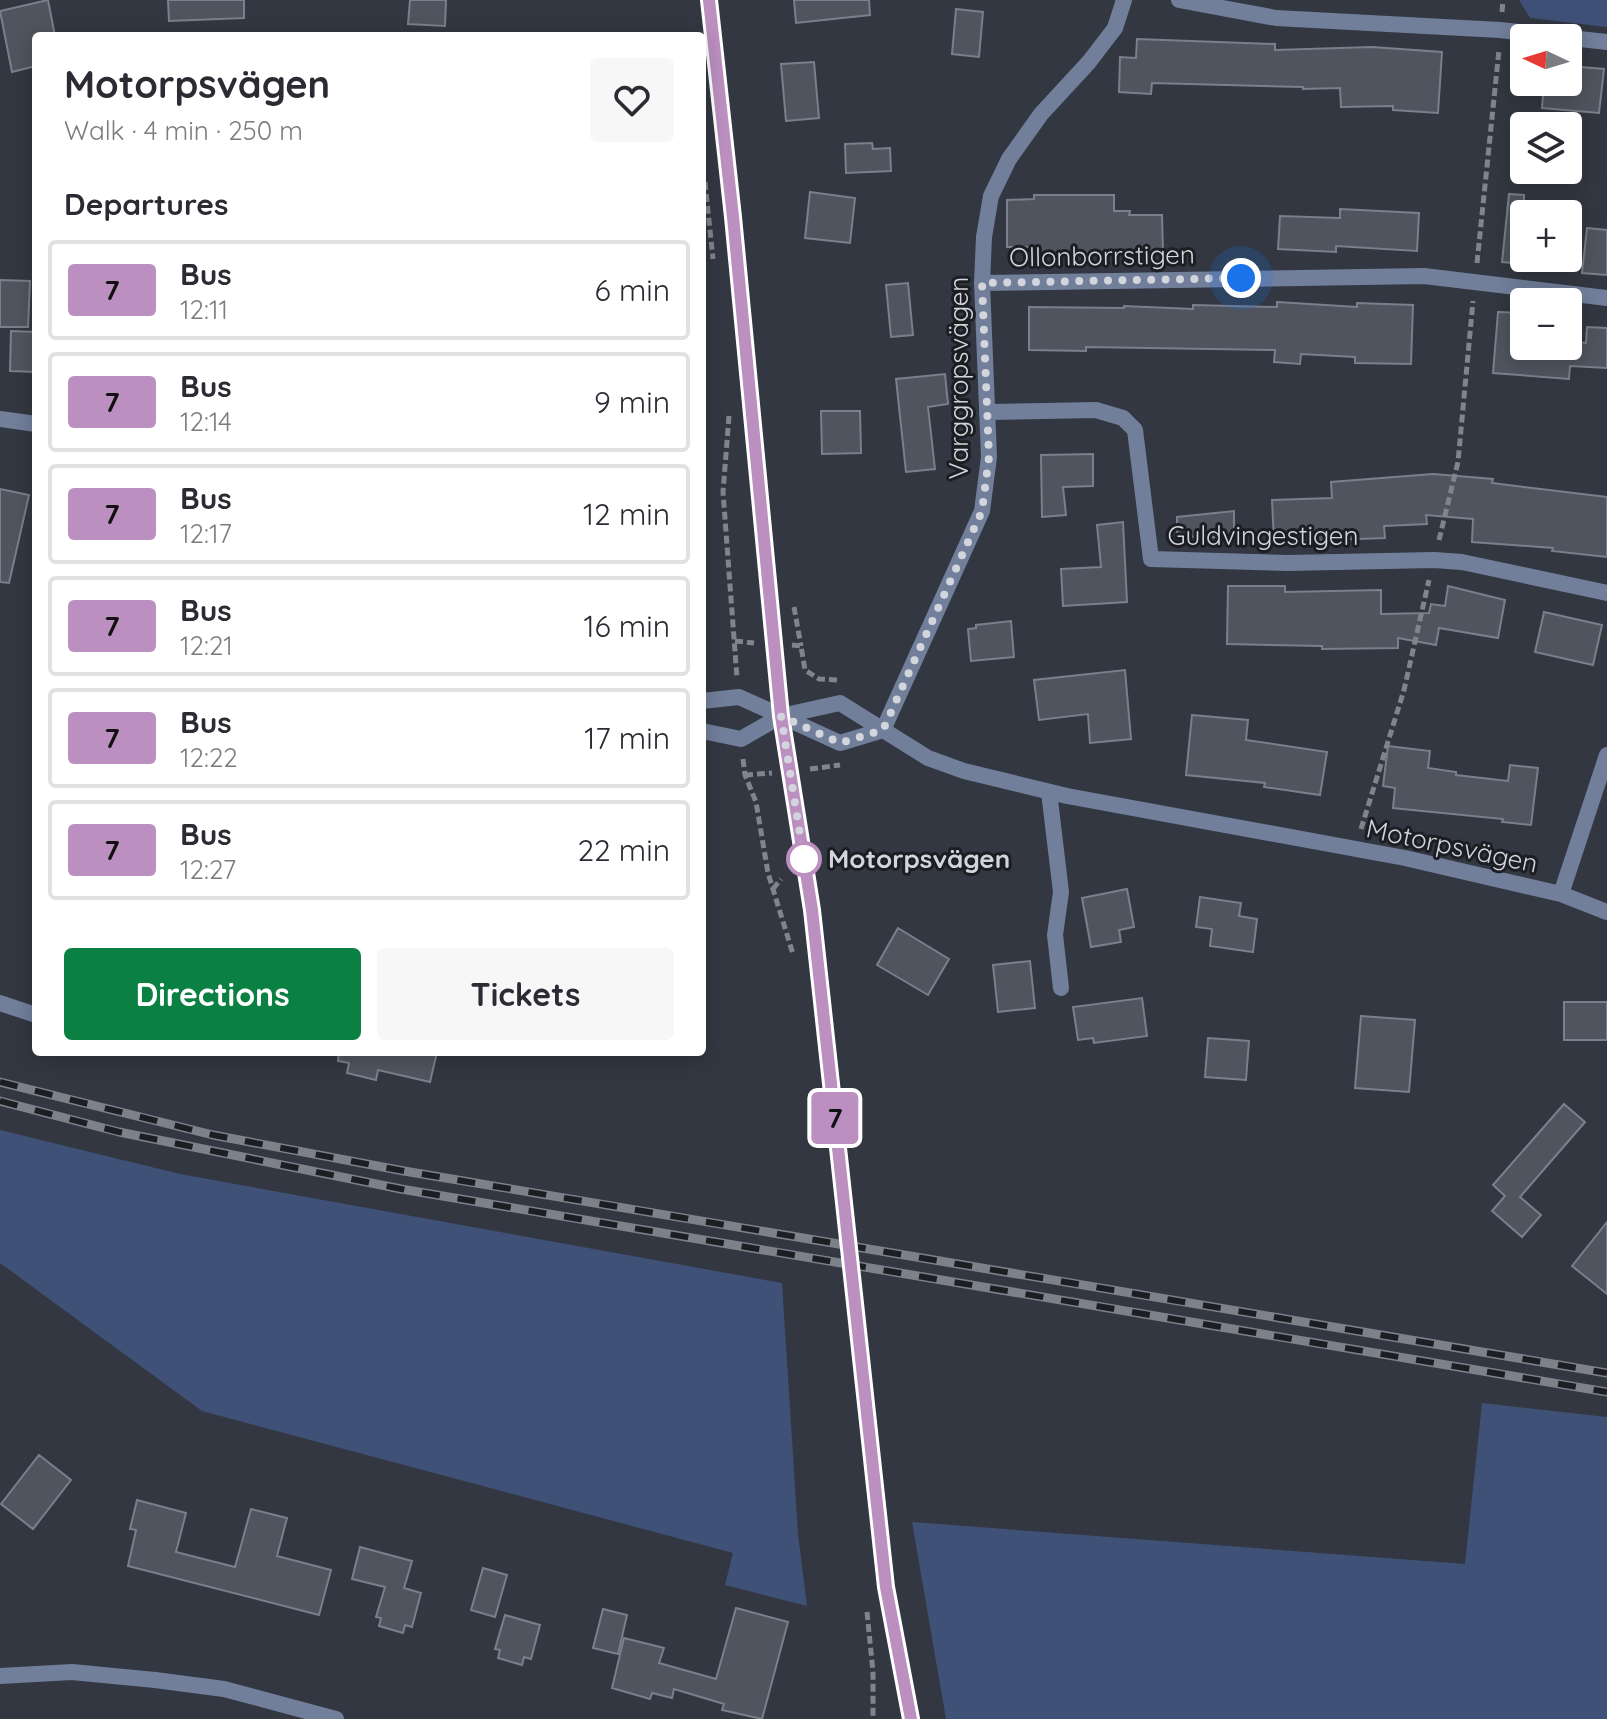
<!DOCTYPE html>
<meta charset="utf-8">
<style>
body{margin:0;font-family:Quicksand,sans-serif;background:#f7f7f7;color:#2b2b33;height:100vh;display:flex;flex-direction:column;font-size:30px;white-space:nowrap}
*{box-sizing:border-box;margin:0}
p{font-size:26px;color:#7c7c81}
.icon{flex:none;width:44px;height:44px;fill:none;stroke:currentColor;stroke-width:2;stroke-linecap:round;stroke-linejoin:round}
.map{position:relative;flex:1;overflow:hidden}
.details{position:absolute;left:32px;top:32px;width:674px;height:1024px;display:flex;flex-direction:column;background:#fff;border-radius:8px;box-shadow:0 4px 20px #0003}
.details>*{flex:none}
.badge{padding:0 16px;border-radius:6px;font-size:28px;line-height:52px}
.needle{width:52px;rotate:274deg}
.controls{position:absolute;left:1510px;top:24px;display:grid;gap:16px}
.controls a{display:grid;place-items:center;width:72px;height:72px;border-radius:8px;background:#fff;box-shadow:0 4px 20px #0003;font-size:40px}
.you{position:absolute;width:40px;height:40px;margin:-20px;border:6px solid #fff;border-radius:50%;background:#1a73e8;box-shadow:0 0 0 12px #1a73e833}
.map>.badge{position:absolute;translate:-50% -50%;box-shadow:0 0 0 4px #fff}
h2{padding:0 32px;font-size:30px;line-height:72px}
.round{display:grid;place-items:center;flex:none;width:84px;height:84px;border-radius:8px;background:#f7f7f7}
.head{display:flex;align-items:center;justify-content:space-between;height:136px;padding:0 32px}
h1{font-size:38px;font-weight:700;line-height:60px}
.cta{display:flex;gap:16px;margin-top:auto;padding:16px 32px}
.cta a{flex:1;height:92px;border-radius:8px;background:#0b8043;color:#fff;font-size:32px;font-weight:700;line-height:92px;text-align:center}
.cta a+a{background:#f7f7f7;color:#2b2b33}
ul{padding:0;list-style:none}
li{display:flex;align-items:center;gap:24px;height:100px;margin:0 16px 12px;padding:0 16px;border:4px solid #e1e1e2;border-radius:8px}
li div{flex:1}
li b{display:block;font-size:30px}
li em{font-style:normal}
li .badge{min-width:88px;font-weight:700;text-align:center}
.map>svg:first-child{display:block}
.green{fill:#405178}
.building{fill:#4f545f;stroke:#7a7f8b;stroke-width:2}
.lines{fill:none;stroke-linecap:round;stroke-linejoin:round}
.path{stroke:#80848c;stroke-width:5;stroke-dasharray:8 4;stroke-linecap:butt}
.minor{stroke:#727f9b;stroke-width:16}
.tertiary{stroke:#727f9b;stroke-width:16}
.rail-casing{stroke:#7d8189;stroke-width:9}
.rail{stroke:#1c1e23;stroke-width:6;stroke-dasharray:18;stroke-linecap:butt}
.tertiary-bridge{stroke:#727f9b;stroke-width:16}
.line-casing{stroke:#fff;stroke-width:18}
.line{stroke:#bb8fc0;stroke-width:12}
.walk{stroke:#d2d5dc;stroke-width:8;stroke-dasharray:0 14.4}
.stop-dot{fill:#fff;stroke:#bb8fc0;stroke-width:4}
.labels{text-anchor:middle;stroke-width:6;stroke-linejoin:round;paint-order:stroke}
.street-label{font-size:26px;fill:#d2d5dc;stroke:#1c1e23}
.stop-label{font-size:26px;font-weight:bold;fill:#d2d5dc;stroke:#1c1e23;text-anchor:start}
</style>
<div class="map">
<svg width="1607" height="1719" viewBox="0 0 1607 1719">
<rect width="100%" height="100%" fill="#323741"/>
<path class="green" d="M1519 0H1607V27L1530 18Z
M0 1130 180 1174 782 1283 798 1534 807 1606 725 1585 733 1553 202 1411 0 1263Z
M1482 1403 1607 1417V1719H946L912 1522 1465 1564Z"/>
<path class="building" d="M48 0 55 36H36V66L12 72 0 11Z
M168 0H244V18L169 21Z
M410 0H446L445 26 408 24Z
M794 0H869L870 15 796 23Z
M956 9 983 12 979 57 952 54Z
M1137 39 1275 44V50L1372 47 1442 52 1438 113 1393 110V106L1341 107 1340 88 1303 89V87L1152 83 1151 94 1119 92 1120 57 1136 58Z
M814 62 819 118 786 121 781 64Z
M1568 66 1604 69 1599 113 1542 108 1544 82H1568Z
M872 143 873 149 890 148 891 171 846 173 845 144Z
M810 192 855 198 850 243 805 238Z
M1509 194 1524 195V264L1502 262Z
M1034 195H1114V211H1130L1129 215H1162L1163 252 1040 253V247H1007V200L1034 199Z
M1340 209 1419 213 1417 251 1336 246V252L1278 249 1280 216 1340 218Z
M1587 228 1607 230V275L1582 273Z
M0 280 30 281 28 327H0Z
M908 283 913 335 891 337 886 285Z
M1277 302 1357 307V303L1413 305 1411 364 1355 363V357L1301 354 1300 364 1274 362 1275 350 1086 347V351L1029 350V307L1124 308V306L1193 309V305L1277 307Z
M1498 312 1524 313V346H1568V341L1586 343 1587 327 1607 328V368L1570 366 1569 379 1493 373Z
M11 331 36 332V372L10 371Z
M945 374 948 404 928 407 935 469 906 472 896 379Z
M821 411H860L861 453 822 454Z
M1093 454V486L1063 487 1066 515 1042 517 1041 455Z
M1433 474 1493 479 1492 483 1607 497V557L1552 551 1553 548 1472 542 1473 519 1426 515 1427 524 1384 526 1385 538 1274 542 1272 500 1332 498 1331 482Z
M0 489 29 495 9 583 0 582Z
M1234 511V538L1177 536V517Z
M1123 522 1127 602 1063 606 1061 569 1101 567 1097 525Z
M1228 586H1285V592L1381 590V614L1429 613 1431 604 1445 606 1448 586 1505 600 1498 638 1439 628 1436 645 1398 638V648L1322 649V646L1227 644Z
M1544 612 1602 625 1593 665 1535 652Z
M1011 621 1014 657 971 661 968 629 976 628V625Z
M1125 670 1131 739 1090 743 1088 714 1039 720 1034 680Z
M1192 715 1248 720 1246 740 1327 752 1320 795 1264 787 1265 783 1186 775Z
M1388 746 1430 751 1428 768 1456 772V775L1508 781 1510 765 1538 768 1531 825 1502 822 1503 819 1393 808 1395 788 1383 786Z
M1127 889 1134 927 1119 930 1121 942 1091 947 1082 898Z
M1200 897 1241 903 1239 916 1257 919 1253 952 1210 946 1212 929 1196 927Z
M898 928 949 959 928 995 877 965Z
M1030 961 1035 1008 998 1012 993 965Z
M1142 998 1147 1036 1094 1043 1093 1038 1078 1040 1073 1007Z
M1564 1002H1607V1040H1564Z
M1361 1016 1415 1020 1409 1092 1355 1088Z
M1208 1038 1249 1041 1246 1080 1205 1077Z
M339 1052H437L430 1082 378 1070 376 1080 347 1073 349 1063 338 1061Z
M1564 1104 1585 1122 1520 1197 1541 1215 1522 1237 1492 1211 1505 1196 1493 1185Z
M1607 1222V1294L1572 1266Z
M39 1455 71 1480 33 1529 1 1504Z
M137 1500 186 1513 176 1552 235 1567 251 1509 287 1518 277 1556 331 1570 319 1615 128 1566 136 1530 130 1529Z
M360 1547 412 1561 404 1588 421 1593 412 1627 405 1625 403 1633 379 1626 381 1618 376 1617 385 1587 352 1579Z
M483 1568 507 1575 495 1617 471 1610Z
M736 1608 788 1622 762 1719 722 1710 724 1704 674 1689 672 1698 652 1693 650 1699 612 1688 624 1638 664 1648 659 1663 716 1679Z
M603 1609 627 1615 618 1654 593 1648Z
M505 1615 540 1625 531 1659 524 1657 522 1665 498 1658 500 1650 495 1649Z"/>
<g class="lines">
<path class="path" d="M1502 12 1503 0
M705 182 713 259
M1477 263 1499 50
M729 416 723 492 737 678
M1439 540 1458 462 1473 301
M794 607 801 646
M735 641 754 643
M792 645 801 646 805 670 819 679 839 680
M743 759 745 775 756 802 768 873 793 954
M810 769 840 765
M745 775 772 773
M1361 829 1404 690 1429 580
M773 889 781 879
M867 1612 873 1672V1719"/>
<path class="minor" d="M1179 0 1276 18 1500 30 1607 42
M982 283 1424 276 1607 298
M987 412 1096 410 1123 418 1135 430 1151 559 1287 563 1434 560 1462 562 1607 593
M781 716 840 703 928 758 964 771 1067 796 1405 858 1561 894 1607 912
M781 716 840 743 883 730
M883 730 982 511 989 457 982 283 984 237 991 196 1009 159 1041 114 1089 62 1115 28 1124 0
M1049 792 1061 892 1055 935 1061 988
M1561 894 1607 755
M0 1003 36 1015
M0 1676 72 1672 155 1680 224 1689 336 1719"/>
<path class="tertiary" d="M709 0 733 217 781 716 812 910 845 1207
M0 419 36 424
M702 701 739 697 781 716
M702 731 741 739 781 716
M855 1301 886 1587 911 1719"/>
<defs>
<path id="rail" d="M0 1082 213 1135 404 1171 1607 1373
M0 1101 119 1132 401 1189 1607 1392"/>
</defs>
<use href="#rail" class="rail-casing"/>
<use href="#rail" class="rail"/>
<path class="tertiary-bridge" d="M845 1207 855 1301"/>
</g>
<g class="lines">
<defs>
<path id="line" d="M709 0 733 217 781 716 812 910 886 1587 911 1719"/>
</defs>
<use href="#line" class="line-casing"/>
<use href="#line" class="line"/>
<path class="walk" d="M804 859 781 716 840 743 883 730 982 511 989 457 982 283 1241 278"/>
</g>
<circle class="stop-dot" cx="804" cy="859" r="16"/>
<g class="labels">
<g class="street-label">
<text transform="translate(1102 256) rotate(-1)" y="9">Ollonborrstigen</text>
<text transform="translate(959 378) rotate(-90)" y="9">Varggropsvägen</text>
<text x="1263" y="545">Guldvingestigen</text>
<text transform="translate(1452 846) rotate(12)" y="9">Motorpsvägen</text>
</g>
<g class="stop-label">
<text x="828" y="868">Motorpsvägen</text>
</g>
</g>
</svg>
<div class="controls">
<a><svg class="needle" viewBox="-14 -14 28 28"><path d="M0-13l5 13h-10z" fill="#e53935"/><path d="M0 13l5-13h-10z" fill="#7c7c81"/></svg></a>
<a><svg class="icon" aria-label="layers" viewBox="0 0 24 24"><path d="M12 4l9 5-9 5-9-5zM3 14l9 5 9-5"/></svg></a>
<a>+</a>
<a>−</a>
</div>
<div class="you" style="left:1241px;top:278px"></div>
<b class="badge" style="left:835px;top:1118px;background:#bb8fc0;color:#111">7</b>
<section class="details">
<div class="head"><div><h1>Motorpsvägen</h1><p>Walk · 4 min · 250 m</p></div><a class="round"><svg class="icon" aria-label="heart" viewBox="0 0 24 24"><path d="M12 20l-8-8c-3-5 5-10 8-4 3-6 11-1 8 4z"/></svg></a></div>
<h2>Departures</h2>
<ul>
<li><span class="badge" style="background:#bb8fc0;color:#111">7</span><div><b>Bus</b><p>12:11</p></div><em>6 min</em></li>
<li><span class="badge" style="background:#bb8fc0;color:#111">7</span><div><b>Bus</b><p>12:14</p></div><em>9 min</em></li>
<li><span class="badge" style="background:#bb8fc0;color:#111">7</span><div><b>Bus</b><p>12:17</p></div><em>12 min</em></li>
<li><span class="badge" style="background:#bb8fc0;color:#111">7</span><div><b>Bus</b><p>12:21</p></div><em>16 min</em></li>
<li><span class="badge" style="background:#bb8fc0;color:#111">7</span><div><b>Bus</b><p>12:22</p></div><em>17 min</em></li>
<li><span class="badge" style="background:#bb8fc0;color:#111">7</span><div><b>Bus</b><p>12:27</p></div><em>22 min</em></li>
</ul>
<div class="cta"><a>Directions</a><a>Tickets</a></div>
</section>
</div>
